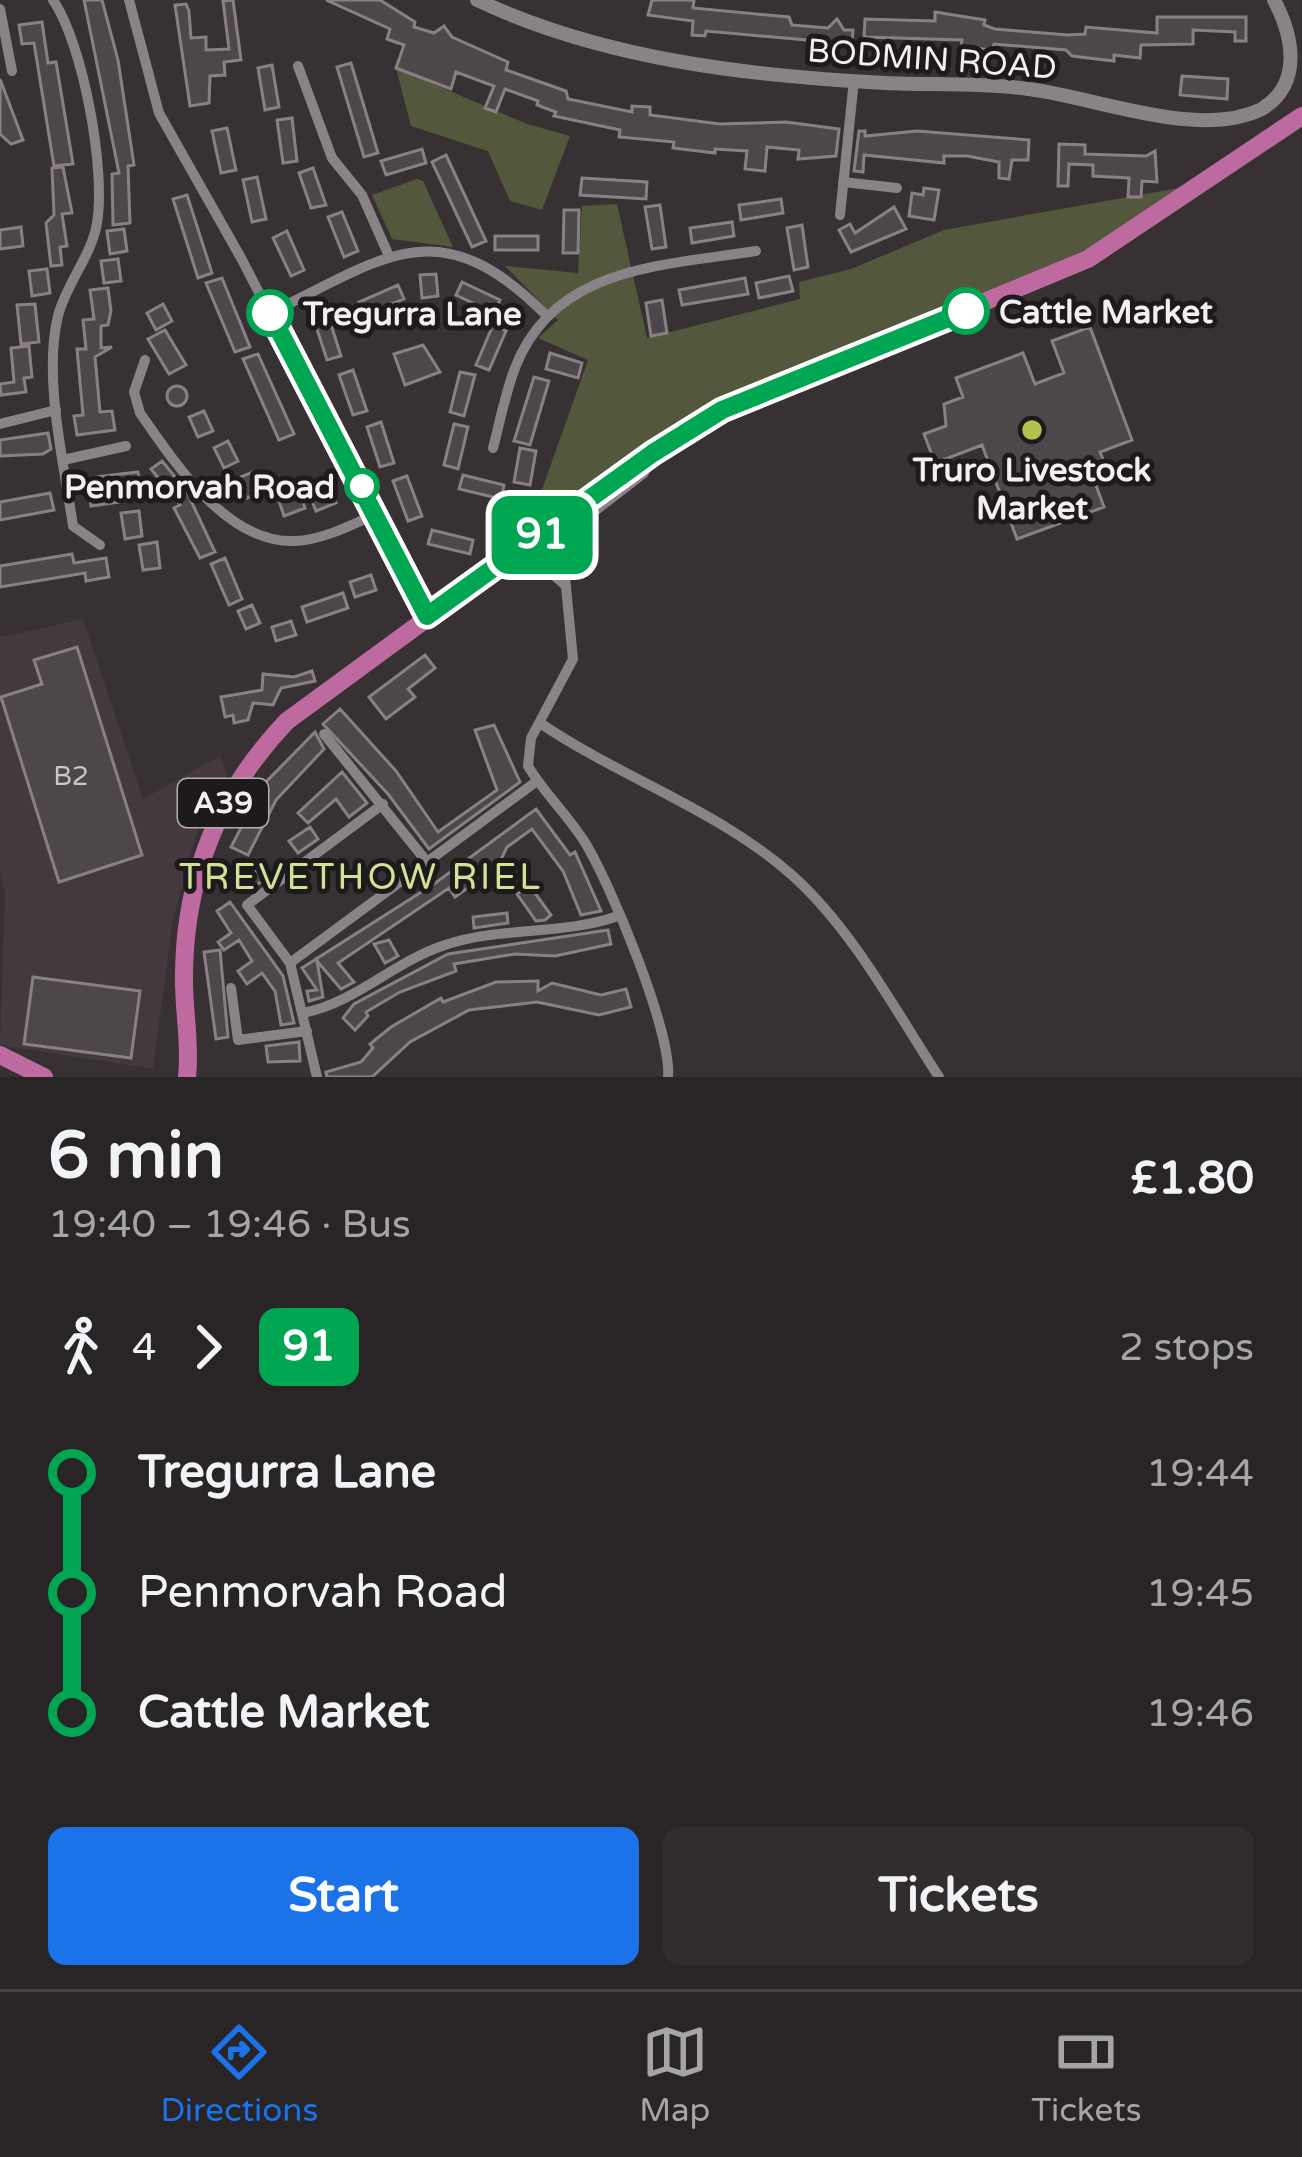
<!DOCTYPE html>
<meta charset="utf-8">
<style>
body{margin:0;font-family:"Varela Round",sans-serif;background:#312d2f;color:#f1f3f6;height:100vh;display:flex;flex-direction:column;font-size:45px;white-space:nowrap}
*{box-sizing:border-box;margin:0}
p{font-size:39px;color:#a5a5a7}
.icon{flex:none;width:66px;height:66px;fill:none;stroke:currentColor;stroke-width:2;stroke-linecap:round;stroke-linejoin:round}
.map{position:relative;height:1077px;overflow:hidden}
.panel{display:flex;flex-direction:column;background:#292527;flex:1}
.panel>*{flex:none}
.badge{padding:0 24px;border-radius:18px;font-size:42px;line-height:78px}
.map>.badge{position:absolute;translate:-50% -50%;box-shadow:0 0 0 6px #fff}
.legs{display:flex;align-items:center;gap:18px;height:132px;padding:0 48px;font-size:39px}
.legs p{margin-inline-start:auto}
.summary{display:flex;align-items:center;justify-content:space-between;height:204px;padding:0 48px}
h1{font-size:66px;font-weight:800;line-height:90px}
.cta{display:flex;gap:24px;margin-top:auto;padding:24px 48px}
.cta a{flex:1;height:138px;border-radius:18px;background:#1a73e8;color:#fff;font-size:48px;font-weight:800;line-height:138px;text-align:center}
.cta a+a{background:#312d2f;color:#f1f3f6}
ul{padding:0 48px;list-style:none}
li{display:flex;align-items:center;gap:42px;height:120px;font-size:45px}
li i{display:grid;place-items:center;width:18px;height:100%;margin:0 15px;background:currentColor}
li i::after{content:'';width:30px;height:30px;margin:-15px;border:9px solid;border-radius:50%;background:#292527}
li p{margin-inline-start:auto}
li:first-child i{background:linear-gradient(#0000 50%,currentColor 0)}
li:last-child i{background:linear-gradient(currentColor 50%,#0000 0)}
.menu{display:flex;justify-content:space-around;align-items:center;height:168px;border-top:3px solid #454244;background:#292527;font-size:33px;color:#a5a5a7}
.menu a{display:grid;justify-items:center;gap:6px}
.menu .on{color:#1a73e8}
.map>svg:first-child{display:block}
.built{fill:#453940}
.green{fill:#53573b}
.building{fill:#4d464a;stroke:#888084;stroke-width:3}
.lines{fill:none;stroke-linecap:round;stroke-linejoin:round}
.minor{stroke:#898286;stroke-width:10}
.tertiary{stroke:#898286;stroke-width:14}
.trunk{stroke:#be6aa0;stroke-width:18}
.line-1-casing{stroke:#fff;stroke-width:27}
.line-1{stroke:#00a651;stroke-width:18}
.stop-1-dot{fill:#fff;stroke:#00a651;stroke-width:6}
.poi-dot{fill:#b3c24b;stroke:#1d1a1b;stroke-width:4.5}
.labels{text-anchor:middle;stroke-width:10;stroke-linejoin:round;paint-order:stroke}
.number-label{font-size:27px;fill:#cac5c7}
.shield{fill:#1d1a1b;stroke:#b3afb1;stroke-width:3}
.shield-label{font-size:30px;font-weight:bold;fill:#f3eff1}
.street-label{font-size:33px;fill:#f3eff1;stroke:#1d1a1b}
.stop-label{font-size:33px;font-weight:bold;fill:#f3eff1;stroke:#1d1a1b;text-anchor:start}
.poi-label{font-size:33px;font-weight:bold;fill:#f3eff1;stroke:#1d1a1b}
.neighbourhood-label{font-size:36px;letter-spacing:3px;fill:#d5e194;stroke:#1d1a1b}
</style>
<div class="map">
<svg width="1302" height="1077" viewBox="0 0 1302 1077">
<rect width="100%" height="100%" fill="#373134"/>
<path class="built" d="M83 619 143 799 220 756 227 775 196 835 173 919 153 1069 0 1045 5 894 0 875V637Z"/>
<path class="green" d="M396 68 527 124 570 136 542 210 510 201 488 151 411 126Z
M417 179 423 181 453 247 392 239 372 195Z
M1190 186 1086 250 720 402 478 574 539 498 588 360 538 338 558 320 505 266 578 273 582 206 617 204 647 338 800 299 799 282 851 269 944 230Z"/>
<path class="building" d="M84 0H102L118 60 134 165 128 166 130 223 113 225 112 174 119 173Z
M233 0 241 60 224 62 225 75 210 76 209 103 190 106 175 5 186 4 189 11 191 38 206 37V50L229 49 223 1Z
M326 0H380L415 22 414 27 434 33 444 26 452 37 508 62 506 70 566 91 568 99 632 112V106L650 107V115L720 124 786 122 839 129 836 156 798 159 799 150 767 147 765 171 745 169 747 151 715 149V153L673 148 674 142 619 137 620 130 554 116 556 112 537 105 538 101 505 89 496 112 485 108 494 86 456 72 451 89 396 68 404 45 387 39 390 29Z
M652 0H694L693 8 789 17 792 25 828 28 837 19 844 30H853L852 44 706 31 705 36 692 35 693 21 648 15Z
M935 12 985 20 984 25 995 29 1068 35 1085 34 1086 27 1157 33V17H1246V41H1235V32L1193 30V44L1141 45 1140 58 1114 55V61L1072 56 1066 50 994 44 993 50 961 47 962 40 864 37 865 19 935 21Z
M42 22 48 63 56 62 73 164 54 166 34 43 22 44 19 25Z
M351 63 378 153 364 157 337 67Z
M272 65 279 107 265 110 258 68Z
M1182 76 1228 79 1227 99 1180 95Z
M0 79 23 140 11 144 0 134Z
M292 118 297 161 283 163 277 120Z
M227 128 236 170 221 173 212 131Z
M859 131H865V136L917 131 1029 140 1028 160H1012L1009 179 999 178V162L967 156H944V163L864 155 863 172 854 171Z
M1059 144 1085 145V154L1146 156 1155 151 1157 182 1142 181 1141 197H1128L1129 178 1093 176V165L1069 164 1068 186H1058Z
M422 149 426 163 386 175 381 161Z
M446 155 486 241 472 247 432 162Z
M63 167 72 213 62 214 67 246 60 247 62 265 51 266 46 223 54 215 52 168Z
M313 168 326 205 311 208 299 173Z
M257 177 266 219 252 222 243 180Z
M582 178 647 182 646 199 580 195Z
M924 188 939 190 934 220 909 216 912 193 923 195Z
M187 195 212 273 198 278 173 199Z
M781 199 783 213 741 220 739 205Z
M660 205 666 247 652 249 645 207Z
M894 207 906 229 851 252 839 230 850 224 855 233Z
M564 210H579L578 253H563Z
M342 212 358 251 344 257 328 217Z
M732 222 734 236 692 243 690 228Z
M802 225 808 267 794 270 787 228Z
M21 227 23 246 0 249V230Z
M124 229 127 251 110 254 107 231Z
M287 231 304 270 291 276 273 238Z
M495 236H538V250H495Z
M118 259 121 281 104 283 101 261Z
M47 269 50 293 32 296 29 271Z
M436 274 438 296 422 298 420 275Z
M789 276 793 291 759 298 756 283Z
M222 278 250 347 235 352 206 283Z
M745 278 748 294 682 305 679 290Z
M462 282 500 300 494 313 456 295Z
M398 285 404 299 365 315 359 302Z
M108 288 111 311 108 325 101 326V348L112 347 95 357 100 412 112 411 115 430 77 435 74 416 83 415 77 349H86L83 320 94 319 90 290Z
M662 300 667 333 651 336 646 303Z
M35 304 39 342 21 344 17 305Z
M163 304 172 321 156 330 147 313Z
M328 315 341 356 327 360 314 320Z
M493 325 506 331 489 370 476 365Z
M1090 327 1132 440 1100 452 1105 464 1090 469 1104 507 1017 539 982 445 935 463 924 434 946 426 944 404 963 397 956 378 1023 353 1035 384 1064 373 1052 341Z
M165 330 186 365 169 374 148 339Z
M423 345 440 372 405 385 394 354Z
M29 346 32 377 24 378 26 392 1 395 0 384 14 382 11 348Z
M550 353 582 363 578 378 546 369Z
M258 354 294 434 279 440 243 359Z
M353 370 367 411 353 415 339 375Z
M460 372 475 375 464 416 450 412Z
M534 377 549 381 530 445 514 441Z
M167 396a10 10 0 1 1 20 0a10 10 0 1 1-20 0Z
M204 411 213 431 198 437 189 417Z
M381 422 394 463 380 467 367 427Z
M454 424 468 427 458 469 444 465Z
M48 433 51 449 43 454 0 456V440Z
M228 441 238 461 224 468 214 448Z
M520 448 536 451 530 485 514 482Z
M162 461 186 490 215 552 200 558 174 508 180 505 151 469Z
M138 472 140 486 125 488 127 501 91 506 87 478Z
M253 472 261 492 247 498 238 478Z
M463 475 504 485 501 499 459 489Z
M407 476 422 516 408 521 393 481Z
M331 488 336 503 316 511 310 496Z
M50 493 54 510 0 520V502Z
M300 494 305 508 284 516 279 501Z
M139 511 142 536 125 539 121 513Z
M432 530 473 540 470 554 428 544Z
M157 542 160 568 143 570 139 545Z
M72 554 74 563 106 558 109 577 86 581 85 573 0 587V566Z
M225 558 242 599 229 605 211 564Z
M371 575 376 590 355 597 350 582Z
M343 593 348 608 307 622 302 607Z
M252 605 260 623 246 629 238 611Z
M291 621 296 635 276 641 272 627Z
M77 647 142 855 59 882 1 697 42 684 34 660Z
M425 655 435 668 408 689 415 697 386 719 369 697Z
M312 671 315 681 281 688 273 705 253 703 248 720 234 723 233 715 225 717 221 697 262 690 263 674 294 677Z
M340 709 396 771 438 832 497 790 475 730 494 725 520 782 429 849 388 794 323 724Z
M315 732 324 749 276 800 248 855 231 847 264 784Z
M342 772 367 803 349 817 336 799 308 823 298 813Z
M536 809 570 855 575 852 601 911 581 915 563 871 532 829 507 847 498 866 455 897 449 888 338 963 354 982 341 989 317 961 323 997 309 1001 307 991 317 990 302 968 434 884Z
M310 827 318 839 298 853 289 841Z
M263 866 270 876 249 890 243 881Z
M529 885 551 915 545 920 536 921 517 894Z
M230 902 283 976 294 1023 281 1025 275 991 262 973 247 984 238 971 252 961 239 940 224 950 218 942 231 933 217 911Z
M507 913 508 923 474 928 473 917Z
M608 930 611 944 555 956 515 954 454 964 456 971 400 992 366 1012 368 1016 355 1030 343 1018 354 1004 448 954Z
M389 940 398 956 385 963 374 944Z
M220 950 228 1037 216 1039 204 952Z
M33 977 140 991 131 1058 24 1044Z
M538 981V991L552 983 601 995 626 989 631 1007 599 1015 537 1002 469 1010 410 1042 372 1077H327L326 1072 361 1062 373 1048 370 1044 391 1027 441 998 443 1002 496 982Z
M299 1042 300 1061 268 1062 266 1046Z"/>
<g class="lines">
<path class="minor" d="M53 0C83 44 106 169 97 223 92 255 66 284 58 316 43 377 64 464 73 526L100 545
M129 0 159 113 241 258 427 616
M0 9 12 71
M298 66 332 158 362 195 389 256
M843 182 897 188
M840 215 854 80
M270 313C386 257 438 208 545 314
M145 360 134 392 140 413C175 463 227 544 295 541 323 540 351 525 376 514
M0 424 56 410
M493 448C500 422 505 394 515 368 554 266 662 266 756 251
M63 460 126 446
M650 460 644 473 578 524 562 546 573 659 531 738 528 766C544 793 567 814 584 841 610 882 672 1032 668 1077
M535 539 556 573
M508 563 546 569 564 584
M540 723C621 778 719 810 793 876 853 930 895 1010 939 1077
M324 734 427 862
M290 963 537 781
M231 988 238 1040 307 1031
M303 1013C357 1002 393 962 445 945 501 926 561 936 618 916
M317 1077 290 963 247 905 383 804"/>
<path class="tertiary" d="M477 0C602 59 748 76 885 83 930 85 976 83 1021 88 1092 95 1196 141 1262 109 1302 84 1294 38 1274 0"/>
<path class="trunk" d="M0 1055 44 1077
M187 1077C191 1042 183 1009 184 974 185 875 219 792 287 721L653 453 722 410 1088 259 1302 116"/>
</g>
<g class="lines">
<defs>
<path id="line-1" d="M270 313 427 616 653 453 722 410 966 311"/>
</defs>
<use href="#line-1" class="line-1-casing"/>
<use href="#line-1" class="line-1"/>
</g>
<g class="stop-1-dot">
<circle cx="966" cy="311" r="21"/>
<circle cx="270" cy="313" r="21"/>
<circle cx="362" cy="486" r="15"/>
</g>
<circle class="poi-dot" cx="1032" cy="430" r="12"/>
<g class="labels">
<g class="number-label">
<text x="71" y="785">B2</text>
</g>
<rect class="shield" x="178" y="779" width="90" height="48" rx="9"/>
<g class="shield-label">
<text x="223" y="813">A39</text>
</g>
<g class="street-label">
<text transform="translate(932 58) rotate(4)" y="12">BODMIN ROAD</text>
</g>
<g class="stop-label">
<text x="999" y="323">Cattle Market</text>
<text x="303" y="325">Tregurra Lane</text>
<text x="335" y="498" text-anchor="end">Penmorvah Road</text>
</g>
<g class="poi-label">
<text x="1032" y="481">Truro Livestock<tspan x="1032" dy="38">Market</tspan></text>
</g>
<g class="neighbourhood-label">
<text x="361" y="889">TREVETHOW RIEL</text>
</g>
</g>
</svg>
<b class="badge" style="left:542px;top:535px;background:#00a651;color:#fff">91</b>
</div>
<section class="panel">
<div class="summary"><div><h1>6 min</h1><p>19:40 – 19:46 · Bus</p></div><b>£1.80</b></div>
<div class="legs"><svg class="icon" aria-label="walk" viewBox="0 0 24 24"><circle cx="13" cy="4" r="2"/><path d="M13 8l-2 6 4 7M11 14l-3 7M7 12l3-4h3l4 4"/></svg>4<svg class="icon" aria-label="forward" viewBox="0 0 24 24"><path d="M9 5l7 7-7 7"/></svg><b class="badge" style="background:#00a651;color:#fff">91</b><p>2 stops</p></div>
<ul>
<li><i style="color:#00a651"></i><b>Tregurra Lane</b><p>19:44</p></li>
<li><i style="color:#00a651"></i><span>Penmorvah Road</span><p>19:45</p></li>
<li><i style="color:#00a651"></i><b>Cattle Market</b><p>19:46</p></li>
</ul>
<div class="cta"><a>Start</a><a>Tickets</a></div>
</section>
<nav class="menu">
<a class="on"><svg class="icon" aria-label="directions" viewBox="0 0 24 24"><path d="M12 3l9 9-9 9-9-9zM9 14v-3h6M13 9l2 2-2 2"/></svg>Directions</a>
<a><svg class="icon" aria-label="map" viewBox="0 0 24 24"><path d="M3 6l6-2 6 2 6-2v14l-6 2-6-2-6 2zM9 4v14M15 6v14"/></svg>Map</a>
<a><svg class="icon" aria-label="tickets" viewBox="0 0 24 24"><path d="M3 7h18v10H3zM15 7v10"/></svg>Tickets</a>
</nav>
